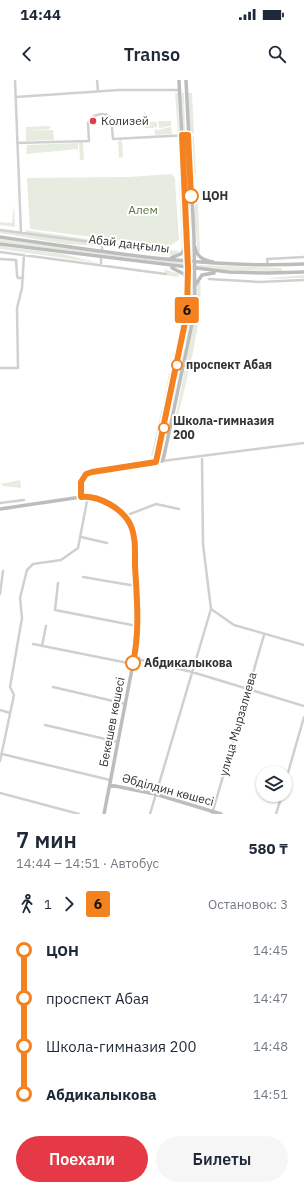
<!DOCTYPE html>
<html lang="ru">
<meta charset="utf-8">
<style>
body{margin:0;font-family:"IBM Plex Sans",sans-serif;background:#f6f6f7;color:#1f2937;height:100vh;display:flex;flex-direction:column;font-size:15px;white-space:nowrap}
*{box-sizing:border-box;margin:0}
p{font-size:13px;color:#747a83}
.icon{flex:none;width:22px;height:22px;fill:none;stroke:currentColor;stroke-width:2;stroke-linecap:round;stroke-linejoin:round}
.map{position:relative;height:734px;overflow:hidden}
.sheet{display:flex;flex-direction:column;background:#fff;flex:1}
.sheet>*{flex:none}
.badge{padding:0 8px;border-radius:3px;font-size:14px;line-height:26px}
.tools{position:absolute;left:256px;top:686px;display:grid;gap:8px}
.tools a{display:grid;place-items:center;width:36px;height:36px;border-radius:50%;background:#fff;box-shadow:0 1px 3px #0004;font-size:20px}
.map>.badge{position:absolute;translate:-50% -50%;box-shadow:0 0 0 2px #fff}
.legs{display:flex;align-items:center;gap:6px;height:44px;padding:0 16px;font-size:13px}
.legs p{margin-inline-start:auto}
.summary{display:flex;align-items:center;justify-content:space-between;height:68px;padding:0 16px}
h1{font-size:22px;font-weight:600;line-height:30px}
.cta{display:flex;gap:8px;margin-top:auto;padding:8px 16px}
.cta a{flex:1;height:46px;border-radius:24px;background:#e63946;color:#fff;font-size:16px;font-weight:600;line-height:46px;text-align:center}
.cta a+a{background:#f6f6f7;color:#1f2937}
ul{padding:0 16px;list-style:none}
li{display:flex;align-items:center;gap:14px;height:48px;font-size:15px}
li i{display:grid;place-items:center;width:6px;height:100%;margin:0 5px;background:currentColor}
li i::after{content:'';width:10px;height:10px;margin:-5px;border:3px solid;border-radius:50%;background:#fff}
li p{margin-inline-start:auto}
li:first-child i{background:linear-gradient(#0000 50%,currentColor 0)}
li:last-child i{background:linear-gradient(currentColor 50%,#0000 0)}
.status{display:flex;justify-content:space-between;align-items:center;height:28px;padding:0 20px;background:#fff;direction:ltr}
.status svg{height:11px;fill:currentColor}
header{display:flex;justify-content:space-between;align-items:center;height:52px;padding:0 16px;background:#fff;font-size:18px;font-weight:600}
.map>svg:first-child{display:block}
.green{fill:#e6ecdf}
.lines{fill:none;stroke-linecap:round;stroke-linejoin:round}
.minor{stroke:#d0d0d0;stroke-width:2.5}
.secondary{stroke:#bdbdbd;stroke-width:3.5}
.line-1-casing{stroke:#fff;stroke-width:9}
.line-1{stroke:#f58220;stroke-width:6}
.poi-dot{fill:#e63946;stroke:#fff;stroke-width:1.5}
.stop-1-dot{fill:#fff;stroke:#f58220;stroke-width:2}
.labels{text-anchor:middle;stroke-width:4;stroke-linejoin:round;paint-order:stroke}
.poi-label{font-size:12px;fill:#333;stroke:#fff;text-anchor:start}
.stop-label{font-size:12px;font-weight:bold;fill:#333;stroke:#fff;text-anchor:start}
.park-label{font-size:12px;fill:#56703f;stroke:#fff}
.street-label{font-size:12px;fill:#333;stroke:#fff}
</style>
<div class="status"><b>14:44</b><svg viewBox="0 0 49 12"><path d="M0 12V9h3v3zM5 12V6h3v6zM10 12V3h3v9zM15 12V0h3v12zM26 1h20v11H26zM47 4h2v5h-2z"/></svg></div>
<header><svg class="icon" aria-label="back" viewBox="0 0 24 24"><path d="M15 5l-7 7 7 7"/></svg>Transo<svg class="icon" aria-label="search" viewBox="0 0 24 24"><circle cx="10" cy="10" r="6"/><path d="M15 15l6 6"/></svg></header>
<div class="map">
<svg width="304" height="734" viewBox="0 0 304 734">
<rect width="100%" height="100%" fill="#fff"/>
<path class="green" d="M175 13H178L179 54H178Z
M182 13H184L185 54 183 52Z
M188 13H192L194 53H190Z
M144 32 147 34 148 42H157V48L154 46V48H145Z
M158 41H171V46L162 48 161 45V48H159Z
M50 46V49L27 51 53 50 54 60 26 61V47Z
M171 47 172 54 155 55V49L158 50Z
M192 56H194L196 95 192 92Z
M178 57 180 58 182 93 180 96Z
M184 57H187V95L185 94Z
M122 60 123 77 119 78 118 61Z
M79 62H83L84 80H80Z
M78 63V69L26 74 27 65Z
M172 94 175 99 179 160 168 167 30 149 27 98 129 97Z
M182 99 184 168 182 172 179 100Z
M186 99H189L192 179H189Z
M14 124 15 147 0 145V142L12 143Z
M195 124H198L200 172 198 173 194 136Z
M0 150 100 164V166L65 164 0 153Z
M25 150 95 160V162L27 153Z
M0 159 185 183 186 185 0 162Z
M105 161 178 171 180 174 174 176 105 166 168 173 169 171Z
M0 166 63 174 99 183 0 169Z
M195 185 282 188V191L229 190 196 187Z
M101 186 166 194 164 189 180 194 178 197Z
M190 192 193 193C194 215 195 244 185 265L183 263 190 224Z
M304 195V198L269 199 270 198Z
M183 197 186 208 183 242 181 245 184 222Z
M200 200C204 241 185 304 176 345H174L197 227V206Z
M183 267 185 269 173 325 171 323Z
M169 293 173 299 167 320 166 323 163 324Z
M172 327 162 376H159L169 328Z
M162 328H165L154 375 151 376Z
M20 400 21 408 3 406 1 404Z"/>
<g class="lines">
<path class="minor" d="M15 0 21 153
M97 0 98 11
M16 17 119 10H180
M17 63 89 61 88 43C92 34 104 31 111 38L113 59 189 55
M0 150 167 172
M102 170V163
M0 172 166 194
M0 179 16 180 17 195 18 198H23
M101 185V178
M268 185 267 179 304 177
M209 199 259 202 304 200
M0 288H18L17 228 22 208 24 175
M162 381 304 363
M0 423 24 420
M125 436 156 424 179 429
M81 457 107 463
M83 497 136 506
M58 503 55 530 137 546
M0 514 3 491
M211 529 234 545 304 565
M33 564 133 584
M42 566 46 546
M135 573 141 580 192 592 304 626
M53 607 126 624
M0 630 10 633
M45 645 118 662
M2 674 110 700
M0 681 14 615 10 607 22 538 20 518 27 490 33 484 61 480 78 468 88 416
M285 703 304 637
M0 713 79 734
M150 734 211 529 203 464 202 378
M212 734 264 555
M276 734 282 715"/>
<path class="secondary" d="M0 157C99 171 204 189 304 184
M0 164 229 192 268 193 304 192
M195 167C197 178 204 180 213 182
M171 178 181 174 186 167
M172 188 184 194 187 202
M196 204 202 195 214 193
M156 382 185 248 188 220 187 158 179 0
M81 417V402L86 394 162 381 164 376 191 249 195 225 194 158 186 0
M0 429 88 416 102 421 117 430 130 443 132 451 138 529 137 563 104 734
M110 705 155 714 221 734"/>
</g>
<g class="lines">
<defs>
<path id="line-1" d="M133 583C140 551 137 519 135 486 135 472 136 456 130 444 122 428 98 415 81 417V402L86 394 92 392 156 382 187 233 188 188 182 55H188L191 116"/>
</defs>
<use href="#line-1" class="line-1-casing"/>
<use href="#line-1" class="line-1"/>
</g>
<circle class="poi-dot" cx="93" cy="41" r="4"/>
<g class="stop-1-dot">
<circle cx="191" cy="116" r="7"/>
<circle cx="177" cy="285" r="5"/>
<circle cx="164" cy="348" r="5"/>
<circle cx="133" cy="583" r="7"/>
</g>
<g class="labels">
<g class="poi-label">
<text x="101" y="45">Колизей</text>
</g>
<g class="stop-label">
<text x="202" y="120">ЦОН</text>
<text x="186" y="289">проспект Абая</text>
<text x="173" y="345">Школа-гимназия<tspan x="173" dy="14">200</tspan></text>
<text x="144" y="587">Абдикалыкова</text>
</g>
<g class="park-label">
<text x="143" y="134">Алем</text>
</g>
<g class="street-label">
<text transform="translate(129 164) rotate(7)" y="4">Абай даңғылы</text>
<text transform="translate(112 642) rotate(-79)" y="4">Бекешев көшесі</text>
<text transform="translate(238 644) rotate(-74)" y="4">улица Мырзалиева</text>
<text transform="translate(168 710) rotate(15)" y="4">Әбділдин көшесі</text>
</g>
</g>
</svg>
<div class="tools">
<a><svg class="icon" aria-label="layers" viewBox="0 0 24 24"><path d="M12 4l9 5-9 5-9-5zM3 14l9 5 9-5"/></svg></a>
</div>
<b class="badge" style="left:187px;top:230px;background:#f58220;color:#111">6</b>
</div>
<section class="sheet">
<div class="summary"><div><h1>7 мин</h1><p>14:44 – 14:51 · Автобус</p></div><b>580 ₸</b></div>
<div class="legs"><svg class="icon" aria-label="walk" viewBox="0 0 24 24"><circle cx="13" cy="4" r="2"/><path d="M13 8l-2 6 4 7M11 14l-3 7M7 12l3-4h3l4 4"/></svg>1<svg class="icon" aria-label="forward" viewBox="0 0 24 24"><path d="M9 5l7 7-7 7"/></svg><b class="badge" style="background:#f58220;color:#111">6</b><p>Остановок: 3</p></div>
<ul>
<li><i style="color:#f58220"></i><b>ЦОН</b><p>14:45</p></li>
<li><i style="color:#f58220"></i><span>проспект Абая</span><p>14:47</p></li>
<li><i style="color:#f58220"></i><span>Школа-гимназия 200</span><p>14:48</p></li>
<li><i style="color:#f58220"></i><b>Абдикалыкова</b><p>14:51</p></li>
</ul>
<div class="cta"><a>Поехали</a><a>Билеты</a></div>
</section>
